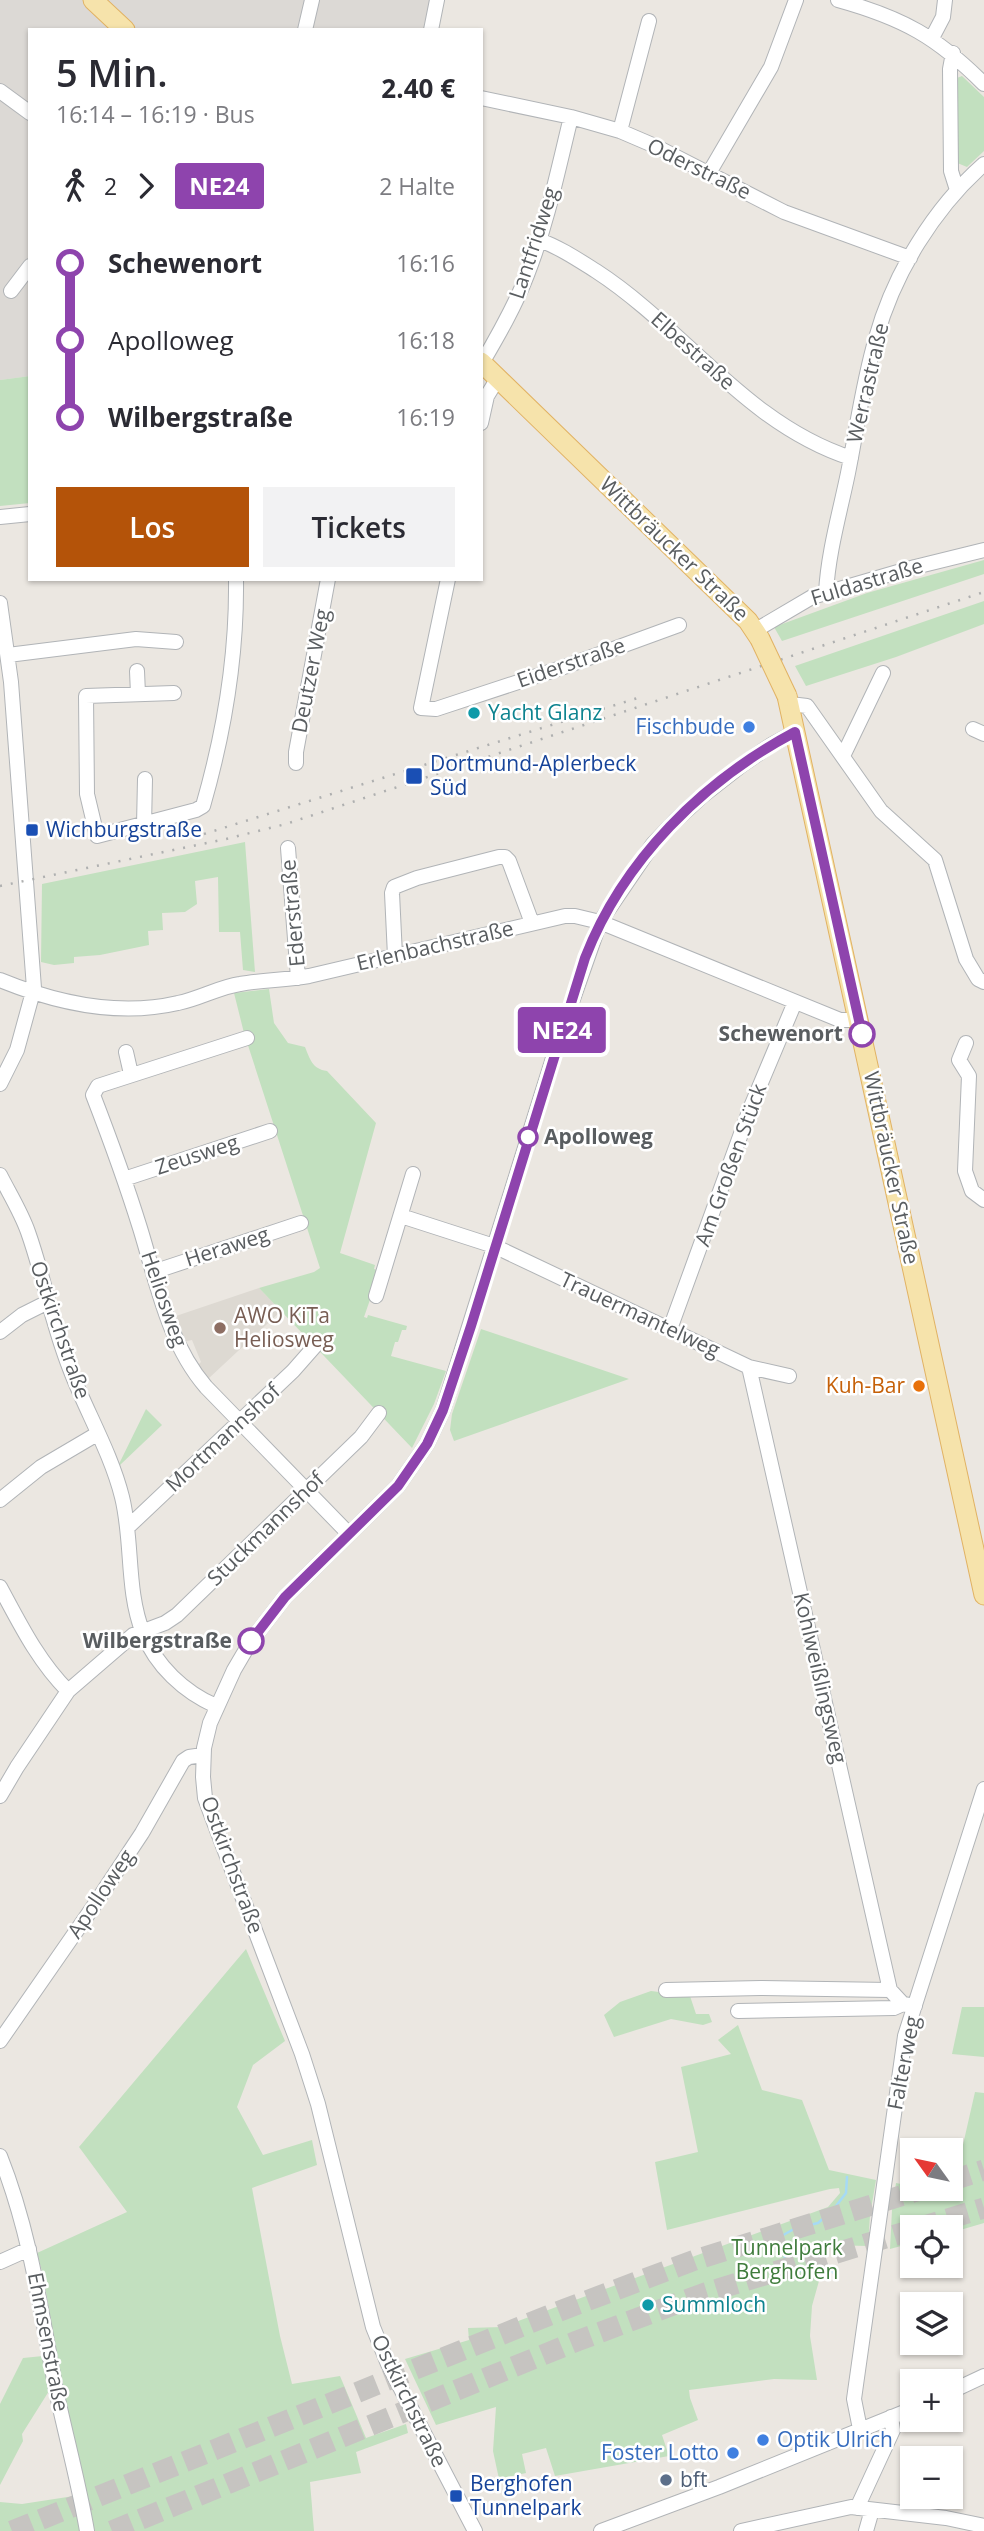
<!DOCTYPE html>
<html lang="de">
<meta charset="utf-8">
<style>
body{margin:0;font-family:"Open Sans",sans-serif;background:#f2f2f3;color:#2b2b33;height:100vh;display:flex;flex-direction:column;font-size:26px;white-space:nowrap}
*{box-sizing:border-box;margin:0}
p{font-size:23px;color:#7c7c81}
.icon{flex:none;width:38px;height:38px;fill:none;stroke:currentColor;stroke-width:2;stroke-linecap:round;stroke-linejoin:round}
.map{position:relative;flex:1;overflow:hidden}
.sheet{position:absolute;left:28px;top:28px;width:455px;height:553px;display:flex;flex-direction:column;background:#fff;border-radius:0px;box-shadow:0 2px 5px #0004}
.sheet>*{flex:none}
.badge{padding:0 14px;border-radius:5px;font-size:24px;line-height:46px}
.needle{width:46px;rotate:303deg}
.tools{position:absolute;left:900px;top:2138px;display:grid;gap:14px}
.tools a{display:grid;place-items:center;width:63px;height:63px;border-radius:0px;background:#fff;box-shadow:0 2px 5px #0004;font-size:35px}
.map>.badge{position:absolute;translate:-50% -50%;box-shadow:0 0 0 4px #fff}
.legs{display:flex;align-items:center;gap:10px;height:77px;padding:0 28px;font-size:23px}
.legs p{margin-inline-start:auto}
.head{display:flex;align-items:center;justify-content:space-between;height:119px;padding:0 28px}
h1{font-size:38px;font-weight:600;line-height:52px}
.cta{display:flex;gap:14px;margin-top:auto;padding:14px 28px}
.cta a{flex:1;height:80px;border-radius:0px;background:#b45309;color:#fff;font-size:28px;font-weight:600;line-height:80px;text-align:center}
.cta a+a{background:#f2f2f3;color:#2b2b33}
ul{padding:0 28px;list-style:none}
li{display:flex;align-items:center;gap:24px;height:77px;font-size:26px}
li i{display:grid;place-items:center;width:10px;height:100%;margin:0 9px;background:currentColor}
li i::after{content:'';width:18px;height:18px;margin:-9px;border:5px solid;border-radius:50%;background:#fff}
li p{margin-inline-start:auto}
li:first-child i{background:linear-gradient(#0000 50%,currentColor 0)}
li:last-child i{background:linear-gradient(currentColor 50%,#0000 0)}
.map>svg:first-child{display:block}
.industrial{fill:#dcd9d5}
.education{fill:#ddd9d2}
.green{fill:#c2e0bf}
.lines{fill:none;stroke-linecap:round;stroke-linejoin:round}
.stream{stroke:#a6daf5;stroke-width:2.5}
.highway-tunnel{stroke:#c6c4c1;stroke-width:21;stroke-dasharray:21 10;stroke-linecap:butt}
.minor-casing{stroke:#b1b4b7;stroke-width:16}
.major-casing{stroke:#e1b263;stroke-width:21}
.minor{stroke:#fff;stroke-width:14}
.major{stroke:#f6e3ab;stroke-width:19}
.rail{stroke:#afb0b0;stroke-width:2.5;stroke-dasharray:2 9;stroke-linecap:butt}
.major-bridge-casing{stroke:#e1b263;stroke-width:21;stroke-linecap:butt}
.major-bridge{stroke:#f6e3ab;stroke-width:19}
.line-1-casing{stroke:#fff;stroke-width:16}
.line-1{stroke:#8e44ad;stroke-width:10}
.culture-dot{fill:#0f9aa8;stroke:#fff;stroke-width:2.5}
.shop-dot{fill:#3f7fe0;stroke:#fff;stroke-width:2.5}
.transit-dot{fill:#1a4fb4;stroke:#fff;stroke-width:2.5}
.stop-1-dot{fill:#fff;stroke:#8e44ad;stroke-width:3.5}
.education-dot{fill:#8d6e63;stroke:#fff;stroke-width:2.5}
.food-dot{fill:#e8710a;stroke:#fff;stroke-width:2.5}
.service-dot{fill:#5c6f8a;stroke:#fff;stroke-width:2.5}
.labels{text-anchor:middle;stroke-width:5;stroke-linejoin:round;paint-order:stroke}
.street-label{font-size:21px;fill:#595d60;stroke:#fff}
.culture-label{font-size:21px;fill:#0d838f;stroke:#fff;text-anchor:start}
.shop-label{font-size:21px;fill:#366cbe;stroke:#fff;text-anchor:end}
.transit-label{font-size:21px;fill:#164399;stroke:#fff;text-anchor:start}
.stop-label{font-size:21px;font-weight:bold;fill:#595d60;stroke:#fff;text-anchor:end}
.education-label{font-size:21px;fill:#785e54;stroke:#fff;text-anchor:start}
.food-label{font-size:21px;fill:#c56008;stroke:#fff;text-anchor:end}
.park-label{font-size:21px;fill:#3f7c3c;stroke:#fff}
.service-label{font-size:21px;fill:#4e5e75;stroke:#fff;text-anchor:start}
</style>
<div class="map">
<svg width="984" height="2531" viewBox="0 0 984 2531">
<rect width="100%" height="100%" fill="#ebe7e1"/>
<path class="industrial" d="M0 0H437L431 30H30V376L0 380Z"/>
<path class="education" d="M259 1288 281 1311 208 1379 197 1366 201 1362 192 1340 183 1342 173 1317Z"/>
<path class="green" d="M962 76 984 97V151L967 167 955 162V82L957 78Z
M30 376V503L0 506V380Z
M984 560V574L782 641 774 627 867 593Z
M984 601V624L896 657 806 686 795 666Z
M245 842 255 972 243 970 240 932H219L218 877 195 881 197 904 185 912 162 913 163 930 148 931 149 945 100 955 74 957V963L54 965 41 962 42 884Z
M269 989 274 1023 288 1043 305 1047C310 1059 312 1069 327 1071L376 1123 340 1253 375 1265 374 1269 380 1271 364 1317 367 1318 368 1315 407 1326 406 1330H402L398 1342H395L391 1356 446 1371 434 1404 412 1448 259 1288 314 1272 320 1268 244 1033 234 993Z
M481 1329 629 1379 454 1441 450 1430 452 1414Z
M146 1409 162 1425 120 1465 119 1464Z
M246 1949 285 2041 253 2065 237 2107 263 2155 312 2140 317 2165 252 2188 280 2336 292 2384 340 2376 366 2438 406 2424 408 2433 356 2452 361 2473 310 2482 314 2531H88L43 2275 37 2253 127 2212 79 2147Z
M651 1991 690 1996 696 2014H709L712 2022 703 2025 671 2019 614 2037 604 2015 620 2002Z
M962 2007H984V2057L952 2054Z
M738 2025 762 2090 802 2100 829 2170 876 2180 870 2215 868 2246 829 2245 812 2306 810 2336 817 2380 774 2379 689 2390 690 2398 698 2420 662 2435 669 2456 555 2476 546 2448 522 2454 526 2473 499 2479 493 2451 496 2407 436 2425 405 2359 469 2340 468 2328 502 2327 828 2207 840 2193 839 2188 830 2189 667 2230 655 2162 698 2152 681 2067 731 2054 718 2040Z
M975 2092 984 2093V2223L950 2233V2228H912V2243L890 2249 892 2210 896 2183 912 2186V2189H950V2173L957 2171Z
M43 2356 49 2391 22 2434 23 2441 0 2485V2404L23 2358Z
M74 2496 80 2531H0V2502L22 2504Z"/>
<g class="lines">
<path class="stream" d="M778 2238 794 2229 818 2223 833 2210 846 2193 847 2177
M782 2249 788 2266 795 2272C809 2269 826 2260 835 2275"/>
<path class="highway-tunnel" d="M950 2181 984 2170
M918 2228 984 2208
M12 2531 565 2309 695 2260 923 2189
M112 2531 577 2341 705 2293 912 2230"/>
<defs>
<path id="minor" d="M838 0C903 18 937 37 984 84
M305 30 312 0
M431 30 437 0
M932 38 943 17 945 0
M953 53 950 69 951 171 957 190
M0 91 30 113
M481 98 571 117 620 131 655 146 784 212 910 258
M620 131 649 21
M709 173 771 67 796 0
M539 240C559 247 577 259 596 271 684 328 746 424 851 458
M11 291 30 266
M482 363C499 334 515 306 527 275 547 224 558 170 571 117
M481 423 487 396 498 378
M0 517 30 514
M448 579 421 708 436 709 564 667 679 625
M826 593C828 553 840 512 848 473 857 428 863 382 876 338 894 273 934 208 984 164
M0 603 11 682 34 988 17 1050 0 1084
M756 630 812 597 915 567 984 550
M8 655 136 639 176 642
M137 671 138 694
M174 693 86 696 87 794 97 836 196 810 203 806C224 733 237 656 236 579
M790 704 807 706 881 811 935 860 966 959 978 979 984 982
M973 729 984 734
M843 756 883 673
M296 763V752L328 579
M144 825 145 779
M288 848 298 978
M395 956 392 893 394 887 417 878 499 857H505L509 861 532 923
M0 980C56 1003 118 1017 178 1003 199 999 219 987 240 984 263 980 286 980 309 976L565 916H575L600 922 840 1020H858
M247 1038 98 1086 93 1095C110 1139 126 1183 140 1228 157 1283 168 1343 206 1387L349 1534
M966 1043 959 1060 969 1076 965 1171 972 1191 984 1200
M126 1052 131 1074
M0 1175C9 1193 21 1212 28 1232 44 1277 52 1324 70 1369 86 1411 111 1453 122 1497 133 1541 126 1590 143 1633 156 1666 184 1692 216 1706
M124 1179 270 1131
M401 1216 494 1246 749 1367 789 1376
M153 1272 301 1223
M376 1296 413 1174
M670 1329 750 1109 795 1002
M0 1332 22 1315 48 1302
M749 1367 890 1990 903 2004 915 2006
M0 1500 41 1467 97 1434
M127 1528 293 1371 315 1346
M0 1587C20 1624 38 1661 68 1691
M0 1796 17 1767 68 1691 133 1635 165 1623 177 1615 361 1437 379 1413
M666 1990 761 1988 890 1990
M738 2011 894 2008 903 2004
M0 2041 93 1907 142 1833 183 1761 189 1757 203 1755
M0 2156C30 2231 41 2311 56 2390 66 2437 79 2484 87 2531
M0 2262 29 2249
M950 2392 984 2376
M860 2429 854 2399 905 2036 984 1789
M857 2508 893 2430 891 2417
M475 2531 388 2364 373 2327 318 2104 302 2054 212 1817 205 1798 203 1777 204 1748 210 1723 234 1670 251 1641 285 1597 398 1486 427 1444 443 1410 559 1039 600 922 653 844 675 821 701 797 742 765 771 745 795 732
M601 2531 719 2487 912 2409
M741 2531 851 2507 946 2518 984 2526
M866 2531 872 2510"/>
<path id="major" d="M93 0 125 30
M481 362 748 621 760 639
M787 696 984 1595"/>
</defs>
<use href="#minor" class="minor-casing"/>
<use href="#major" class="major-casing"/>
<use href="#minor" class="minor"/>
<use href="#major" class="major"/>
<path class="rail" d="M204 834 644 696
M0 886 226 839 286 824 984 592"/>
<defs>
<path id="major-bridge" d="M760 639 787 696"/>
</defs>
<use href="#major-bridge" class="major-bridge-casing"/>
<use href="#major-bridge" class="major-bridge"/>
</g>
<g class="lines">
<defs>
<path id="line-1" d="M251 1641 285 1597 398 1486 427 1444 443 1410 471 1326 585 958C623 860 703 781 795 732L862 1034"/>
</defs>
<use href="#line-1" class="line-1-casing"/>
<use href="#line-1" class="line-1"/>
</g>
<g class="culture-dot">
<circle cx="474" cy="713" r="7"/>
<circle cx="648" cy="2305" r="7"/>
</g>
<g class="shop-dot">
<circle cx="749" cy="727" r="7"/>
<circle cx="763" cy="2440" r="7"/>
<circle cx="733" cy="2453" r="7"/>
</g>
<g class="transit-dot">
<rect x="405" y="767" width="18" height="18" rx="3.5"/>
<rect x="25" y="823" width="14" height="14" rx="3.5"/>
<rect x="449" y="2489" width="14" height="14" rx="3.5"/>
</g>
<g class="stop-1-dot">
<circle cx="862" cy="1034" r="12"/>
<circle cx="528" cy="1137" r="9"/>
<circle cx="251" cy="1641" r="12"/>
</g>
<circle class="education-dot" cx="220" cy="1328" r="7"/>
<circle class="food-dot" cx="919" cy="1386" r="7"/>
<circle class="service-dot" cx="666" cy="2480" r="7"/>
<g class="labels">
<g class="street-label">
<text transform="translate(699 169) rotate(26)" y="7">Oderstraße</text>
<text transform="translate(534 243) rotate(-72)" y="7">Lantfridweg</text>
<text transform="translate(693 351) rotate(42)" y="7">Elbestraße</text>
<text transform="translate(868 383) rotate(-77)" y="7">Werrastraße</text>
<text transform="translate(674 549) rotate(44)" y="7">Wittbräucker Straße</text>
<text transform="translate(867 582) rotate(-17)" y="7">Fuldastraße</text>
<text transform="translate(571 663) rotate(-19)" y="7">Eiderstraße</text>
<text transform="translate(311 671) rotate(-79)" y="7">Deutzer Weg</text>
<text transform="translate(293 913) rotate(-95)" y="7">Ederstraße</text>
<text transform="translate(435 946) rotate(-13)" y="7">Erlenbachstraße</text>
<text transform="translate(197 1155) rotate(-18)" y="7">Zeusweg</text>
<text transform="translate(731 1165) rotate(-70)" y="7">Am Großen Stück</text>
<text transform="translate(891 1168) rotate(78)" y="7">Wittbräucker Straße</text>
<text transform="translate(227 1247) rotate(-18)" y="7">Heraweg</text>
<text transform="translate(164 1299) rotate(71)" y="7">Heliosweg</text>
<text transform="translate(640 1315) rotate(25)" y="7">Trauermantelweg</text>
<text transform="translate(60 1330) rotate(71)" y="7">Ostkirchstraße</text>
<text transform="translate(223 1438) rotate(-43)" y="7">Mortmannshof</text>
<text transform="translate(266 1529) rotate(-44)" y="7">Stuckmannshof</text>
<text transform="translate(820 1678) rotate(77)" y="7">Kohlweißlingsweg</text>
<text transform="translate(232 1865) rotate(70)" y="7">Ostkirchstraße</text>
<text transform="translate(101 1894) rotate(-56)" y="7">Apolloweg</text>
<text transform="translate(904 2063) rotate(-79)" y="7">Falterweg</text>
<text transform="translate(48 2342) rotate(79)" y="7">Ehmsenstraße</text>
<text transform="translate(409 2401) rotate(64)" y="7">Ostkirchstraße</text>
</g>
<g class="culture-label">
<text x="488" y="720">Yacht Glanz</text>
<text x="662" y="2312">Summloch</text>
</g>
<g class="shop-label">
<text x="735" y="734">Fischbude</text>
<text x="777" y="2447" text-anchor="start">Optik Ulrich</text>
<text x="719" y="2460">Foster Lotto</text>
</g>
<g class="transit-label">
<text x="430" y="771">Dortmund-Aplerbeck<tspan x="430" dy="24">Süd</tspan></text>
<text x="46" y="837">Wichburgstraße</text>
<text x="470" y="2491">Berghofen<tspan x="470" dy="24">Tunnelpark</tspan></text>
</g>
<g class="stop-label">
<text x="843" y="1041">Schewenort</text>
<text x="544" y="1144" text-anchor="start">Apolloweg</text>
<text x="232" y="1648">Wilbergstraße</text>
</g>
<g class="education-label">
<text x="234" y="1323">AWO KiTa<tspan x="234" dy="24">Heliosweg</tspan></text>
</g>
<g class="food-label">
<text x="905" y="1393">Kuh-Bar</text>
</g>
<g class="park-label">
<text x="787" y="2255">Tunnelpark<tspan x="787" dy="24">Berghofen</tspan></text>
</g>
<g class="service-label">
<text x="680" y="2487">bft</text>
</g>
</g>
</svg>
<div class="tools">
<a><svg class="needle" viewBox="-14 -14 28 28"><path d="M0-13l5 13h-10z" fill="#e53935"/><path d="M0 13l5-13h-10z" fill="#7c7c81"/></svg></a>
<a><svg class="icon" aria-label="locate" viewBox="0 0 24 24"><circle cx="12" cy="12" r="6"/><path d="M12 2v4M12 18v4M2 12h4M18 12h4"/></svg></a>
<a><svg class="icon" aria-label="layers" viewBox="0 0 24 24"><path d="M12 4l9 5-9 5-9-5zM3 14l9 5 9-5"/></svg></a>
<a>+</a>
<a>−</a>
</div>
<b class="badge" style="left:562px;top:1030px;background:#8e44ad;color:#fff">NE24</b>
<section class="sheet">
<div class="head"><div><h1>5 Min.</h1><p>16:14 – 16:19 · Bus</p></div><b>2.40 €</b></div>
<div class="legs"><svg class="icon" aria-label="walk" viewBox="0 0 24 24"><circle cx="13" cy="4" r="2"/><path d="M13 8l-2 6 4 7M11 14l-3 7M7 12l3-4h3l4 4"/></svg>2<svg class="icon" aria-label="forward" viewBox="0 0 24 24"><path d="M9 5l7 7-7 7"/></svg><b class="badge" style="background:#8e44ad;color:#fff">NE24</b><p>2 Halte</p></div>
<ul>
<li><i style="color:#8e44ad"></i><b>Schewenort</b><p>16:16</p></li>
<li><i style="color:#8e44ad"></i><span>Apolloweg</span><p>16:18</p></li>
<li><i style="color:#8e44ad"></i><b>Wilbergstraße</b><p>16:19</p></li>
</ul>
<div class="cta"><a>Los</a><a>Tickets</a></div>
</section>
</div>
